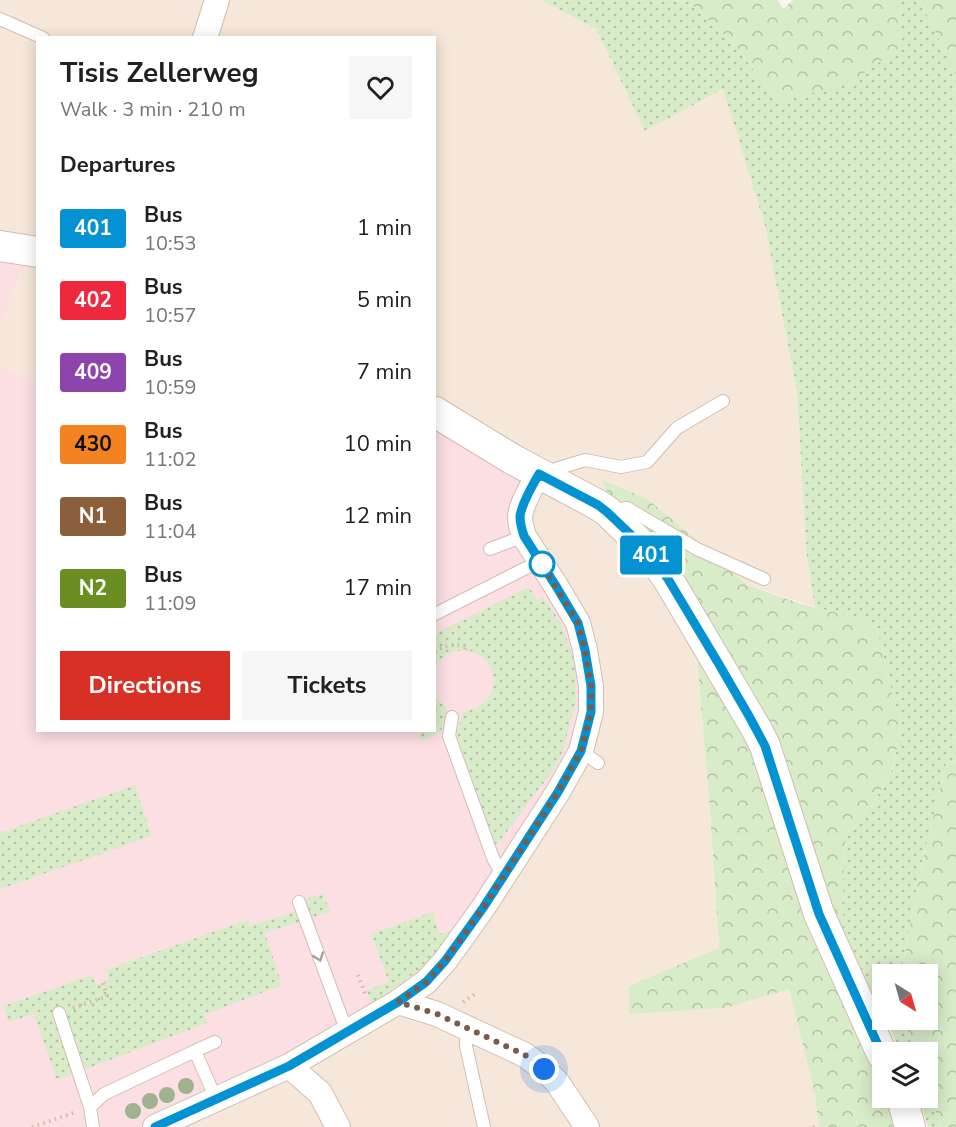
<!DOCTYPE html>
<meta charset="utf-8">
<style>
body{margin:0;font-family:"Nunito Sans",sans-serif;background:#f6f6f6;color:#202124;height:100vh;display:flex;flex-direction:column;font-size:22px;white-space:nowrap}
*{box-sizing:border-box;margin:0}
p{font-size:20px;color:#757577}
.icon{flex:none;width:33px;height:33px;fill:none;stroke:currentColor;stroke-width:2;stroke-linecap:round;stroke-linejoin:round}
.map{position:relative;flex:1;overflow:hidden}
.side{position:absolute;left:36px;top:36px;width:400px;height:696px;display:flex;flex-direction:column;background:#fff;border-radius:0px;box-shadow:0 3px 15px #0003}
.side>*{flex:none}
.badge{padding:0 12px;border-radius:4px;font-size:21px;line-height:39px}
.needle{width:39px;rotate:143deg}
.buttons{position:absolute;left:872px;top:964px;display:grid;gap:12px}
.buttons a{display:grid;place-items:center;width:66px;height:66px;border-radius:0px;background:#fff;box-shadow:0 3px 15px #0003;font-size:30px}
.you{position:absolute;width:30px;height:30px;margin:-15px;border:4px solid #fff;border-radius:50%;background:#1a73e8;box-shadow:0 0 0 9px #1a73e833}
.map>.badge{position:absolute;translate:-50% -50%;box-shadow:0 0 0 3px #fff}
h2{padding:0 24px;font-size:22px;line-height:54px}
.round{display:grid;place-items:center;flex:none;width:63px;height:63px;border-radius:0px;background:#f6f6f6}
.overview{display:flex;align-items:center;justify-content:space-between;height:102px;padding:0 24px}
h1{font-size:28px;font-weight:700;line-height:45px}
.primary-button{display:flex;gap:12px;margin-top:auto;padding:12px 24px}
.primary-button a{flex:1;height:69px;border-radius:0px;background:#d93025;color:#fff;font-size:24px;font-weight:700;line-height:69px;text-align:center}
.primary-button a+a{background:#f6f6f6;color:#202124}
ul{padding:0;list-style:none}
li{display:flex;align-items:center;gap:18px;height:72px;padding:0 24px}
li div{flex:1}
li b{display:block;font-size:22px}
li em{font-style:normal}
li .badge{min-width:66px;font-weight:700;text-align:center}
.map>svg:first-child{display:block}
.residential{fill:#f5e8da}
.medical{fill:#fbdfe3}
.grass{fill:url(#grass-dots)}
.forest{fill:url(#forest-crowns)}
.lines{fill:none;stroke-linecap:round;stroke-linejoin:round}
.service-casing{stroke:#d1beb0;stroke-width:14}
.minor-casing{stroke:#d1beb0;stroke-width:26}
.tertiary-casing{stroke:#d1beb0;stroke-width:32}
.path{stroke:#d9b8a5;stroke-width:4;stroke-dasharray:1.5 4.5;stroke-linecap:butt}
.service{stroke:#fff;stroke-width:12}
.minor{stroke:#fff;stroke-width:24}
.tertiary{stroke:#fff;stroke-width:30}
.tree{fill:#a0b28e}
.oneway{stroke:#af9d94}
.line-casing{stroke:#fff;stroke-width:14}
.line{stroke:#0492d2;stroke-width:9}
.walk{stroke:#7a5c4d;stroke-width:6;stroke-dasharray:0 10.8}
.stop-dot{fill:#fff;stroke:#0492d2;stroke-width:3}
</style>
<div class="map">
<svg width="956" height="1127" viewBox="0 0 956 1127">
<defs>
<pattern id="grass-dots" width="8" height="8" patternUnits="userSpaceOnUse" patternTransform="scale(1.5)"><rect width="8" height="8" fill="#d8ecc9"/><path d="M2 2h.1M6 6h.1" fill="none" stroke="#b4c2a5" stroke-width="1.8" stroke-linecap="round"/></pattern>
<pattern id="forest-crowns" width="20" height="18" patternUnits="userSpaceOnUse" patternTransform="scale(1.5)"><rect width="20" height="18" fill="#d8ecc9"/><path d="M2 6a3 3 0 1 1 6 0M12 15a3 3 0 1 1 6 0" fill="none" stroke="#b4c2a5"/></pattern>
</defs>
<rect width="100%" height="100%" fill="#fdf6ec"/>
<path class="residential" d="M0 0H541L596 29 645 131 723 89 765 226 797 392 806 550 815 607 747 585 696 539 646 498 602 479 695 636 710 811 719 949 630 986 629 1013 725 1008 789 988 814 1090 819 1127H155L444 960 435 417V38H38L37 379 11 372 0 363V328L28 254 0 249Z"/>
<path class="medical" d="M0 249 28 254 0 328Z
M0 363 11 372 37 379 38 730H435V417L537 474 519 515 576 623 590 686 580 750 426 982 155 1127H0Z"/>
<path class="grass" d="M541 0H674L689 2 735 45 778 102 901 46 900 0H920L956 75V760L946 764 918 881 901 975H882V1012L843 939 842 899 846 838 873 804 894 766 901 723 888 678 880 640 865 621 815 607 806 550 797 392 765 226 723 89 645 131 596 29Z
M529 587 537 600 543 597 561 623 575 663 576 703 561 756 551 773 496 846 456 735 463 712C474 710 484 705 490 695 507 658 458 632 435 666V634Z
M435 695 440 702 447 708 441 731 421 741 418 731 435 730Z
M135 785 152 836 0 889V833Z
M323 893 330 912 265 933 282 985 204 1015 207 1023 57 1080 34 1014 9 1022 3 1006 92 975 96 985 109 980 106 970 247 920 250 926 297 911 295 903Z
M433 912 439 934 456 930 420 969 390 991 374 1001H371L367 991 389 982 371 934Z
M886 1020H904L916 1053H901Z
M927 1086 941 1127H928L919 1098H927Z"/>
<path class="forest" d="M674 0H778L783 9 793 0H900L902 46 850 83 778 102 735 45 689 2Z
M920 0H956V75Z
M601 479 646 498 696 539 747 585 802 604 865 620 880 640 888 678 901 723 894 765 873 804 846 838 842 899 844 968 882 1054V1098H902L910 1127H819L814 1090 789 989 725 1008 629 1014V986L719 948 710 811 695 636 649 576Z
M956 760V1127H941L927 1086V1053H916L904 1020H927V975H901L918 881 946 764Z"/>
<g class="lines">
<defs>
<path id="service" d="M0 19 43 38
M546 472 585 460 621 467 647 462 677 428 723 401
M612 511 627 508 697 549 764 579
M490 549 524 536
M435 614 540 561
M452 717 449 736 493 858 503 876
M581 751 598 763
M299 902 347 1032
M59 1013 90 1107
M467 1028 466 1046 484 1127
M215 1042 195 1051 216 1099
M93 1127 90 1107 104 1094 195 1051"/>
<path id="minor" d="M205 38 217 0
M398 1002 437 1014 525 1055 544 1069 557 1082 587 1127
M289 1066 320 1093 338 1127
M155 1127 289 1066 398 1002 426 982 445 961 483 908 558 792 581 751 591 712V686L585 650 578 623 556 586 524 536C522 530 520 523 520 516 522 502 532 486 539 474"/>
<path id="tertiary" d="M0 246 38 252
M435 412 512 459 598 505 607 511 648 551 668 579 757 730 765 746 819 914 882 1054
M902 1098 910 1127"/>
</defs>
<use href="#service" class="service-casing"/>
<use href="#minor" class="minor-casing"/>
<use href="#tertiary" class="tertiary-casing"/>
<path class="path" d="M435 652C445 645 455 644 467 646L465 650
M358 975 366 996
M463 1002 478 992
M73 1008 107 996 103 983
M32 1127 76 1112
M813 1127 817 1126"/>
<use href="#service" class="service"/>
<use href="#minor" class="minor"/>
<use href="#tertiary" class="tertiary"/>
</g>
<g class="tree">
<circle cx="186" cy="1086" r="8"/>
<circle cx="167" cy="1095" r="8"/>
<circle cx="150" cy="1101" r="8"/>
<circle cx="133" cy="1111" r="8"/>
</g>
<defs><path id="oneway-chevron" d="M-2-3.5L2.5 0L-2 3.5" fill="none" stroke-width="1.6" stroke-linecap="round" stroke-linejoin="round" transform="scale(1.5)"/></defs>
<use class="oneway" href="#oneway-chevron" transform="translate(319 957) rotate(70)"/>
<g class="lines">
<defs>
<path id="line" d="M155 1127 289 1066 398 1002 426 982 445 961 483 908 558 792 581 751 591 712V686L585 650 578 623 556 586 524 536C522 530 520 522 520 516 522 503 532 486 539 474L598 505 607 512 648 551 668 579 720 666 749 716 765 746 819 914 882 1054"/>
</defs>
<use href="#line" class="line-casing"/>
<use href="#line" class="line"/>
<path class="walk" d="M542 564 540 561 578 623 585 650 591 686V712L581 751 558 792 483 908 445 961 426 982 398 1002 437 1014 452 1021 525 1055 544 1069"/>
</g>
<circle class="stop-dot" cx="542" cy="564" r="12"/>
</svg>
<div class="buttons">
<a><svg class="needle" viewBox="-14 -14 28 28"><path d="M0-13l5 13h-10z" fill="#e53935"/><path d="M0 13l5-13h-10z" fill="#757577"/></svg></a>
<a><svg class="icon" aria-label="layers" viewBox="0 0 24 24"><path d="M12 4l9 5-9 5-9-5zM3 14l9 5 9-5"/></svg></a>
</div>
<div class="you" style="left:544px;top:1069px"></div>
<b class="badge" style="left:651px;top:555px;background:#0492d2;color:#fff">401</b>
<section class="side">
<div class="overview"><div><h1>Tisis Zellerweg</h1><p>Walk · 3 min · 210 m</p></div><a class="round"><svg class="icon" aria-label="heart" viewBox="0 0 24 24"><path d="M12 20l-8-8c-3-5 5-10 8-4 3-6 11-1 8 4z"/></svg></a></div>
<h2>Departures</h2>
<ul>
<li><span class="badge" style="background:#0492d2;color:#fff">401</span><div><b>Bus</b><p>10:53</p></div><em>1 min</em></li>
<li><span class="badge" style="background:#ee293d;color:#fff">402</span><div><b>Bus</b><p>10:57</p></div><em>5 min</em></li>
<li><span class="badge" style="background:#8e44ad;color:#fff">409</span><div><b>Bus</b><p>10:59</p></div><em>7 min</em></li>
<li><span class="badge" style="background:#f58220;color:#111">430</span><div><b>Bus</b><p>11:02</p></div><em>10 min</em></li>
<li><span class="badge" style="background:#8b5e3c;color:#fff">N1</span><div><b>Bus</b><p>11:04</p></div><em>12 min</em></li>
<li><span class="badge" style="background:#6b8e23;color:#fff">N2</span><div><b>Bus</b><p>11:09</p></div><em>17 min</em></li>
</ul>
<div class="primary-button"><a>Directions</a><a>Tickets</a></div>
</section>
</div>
